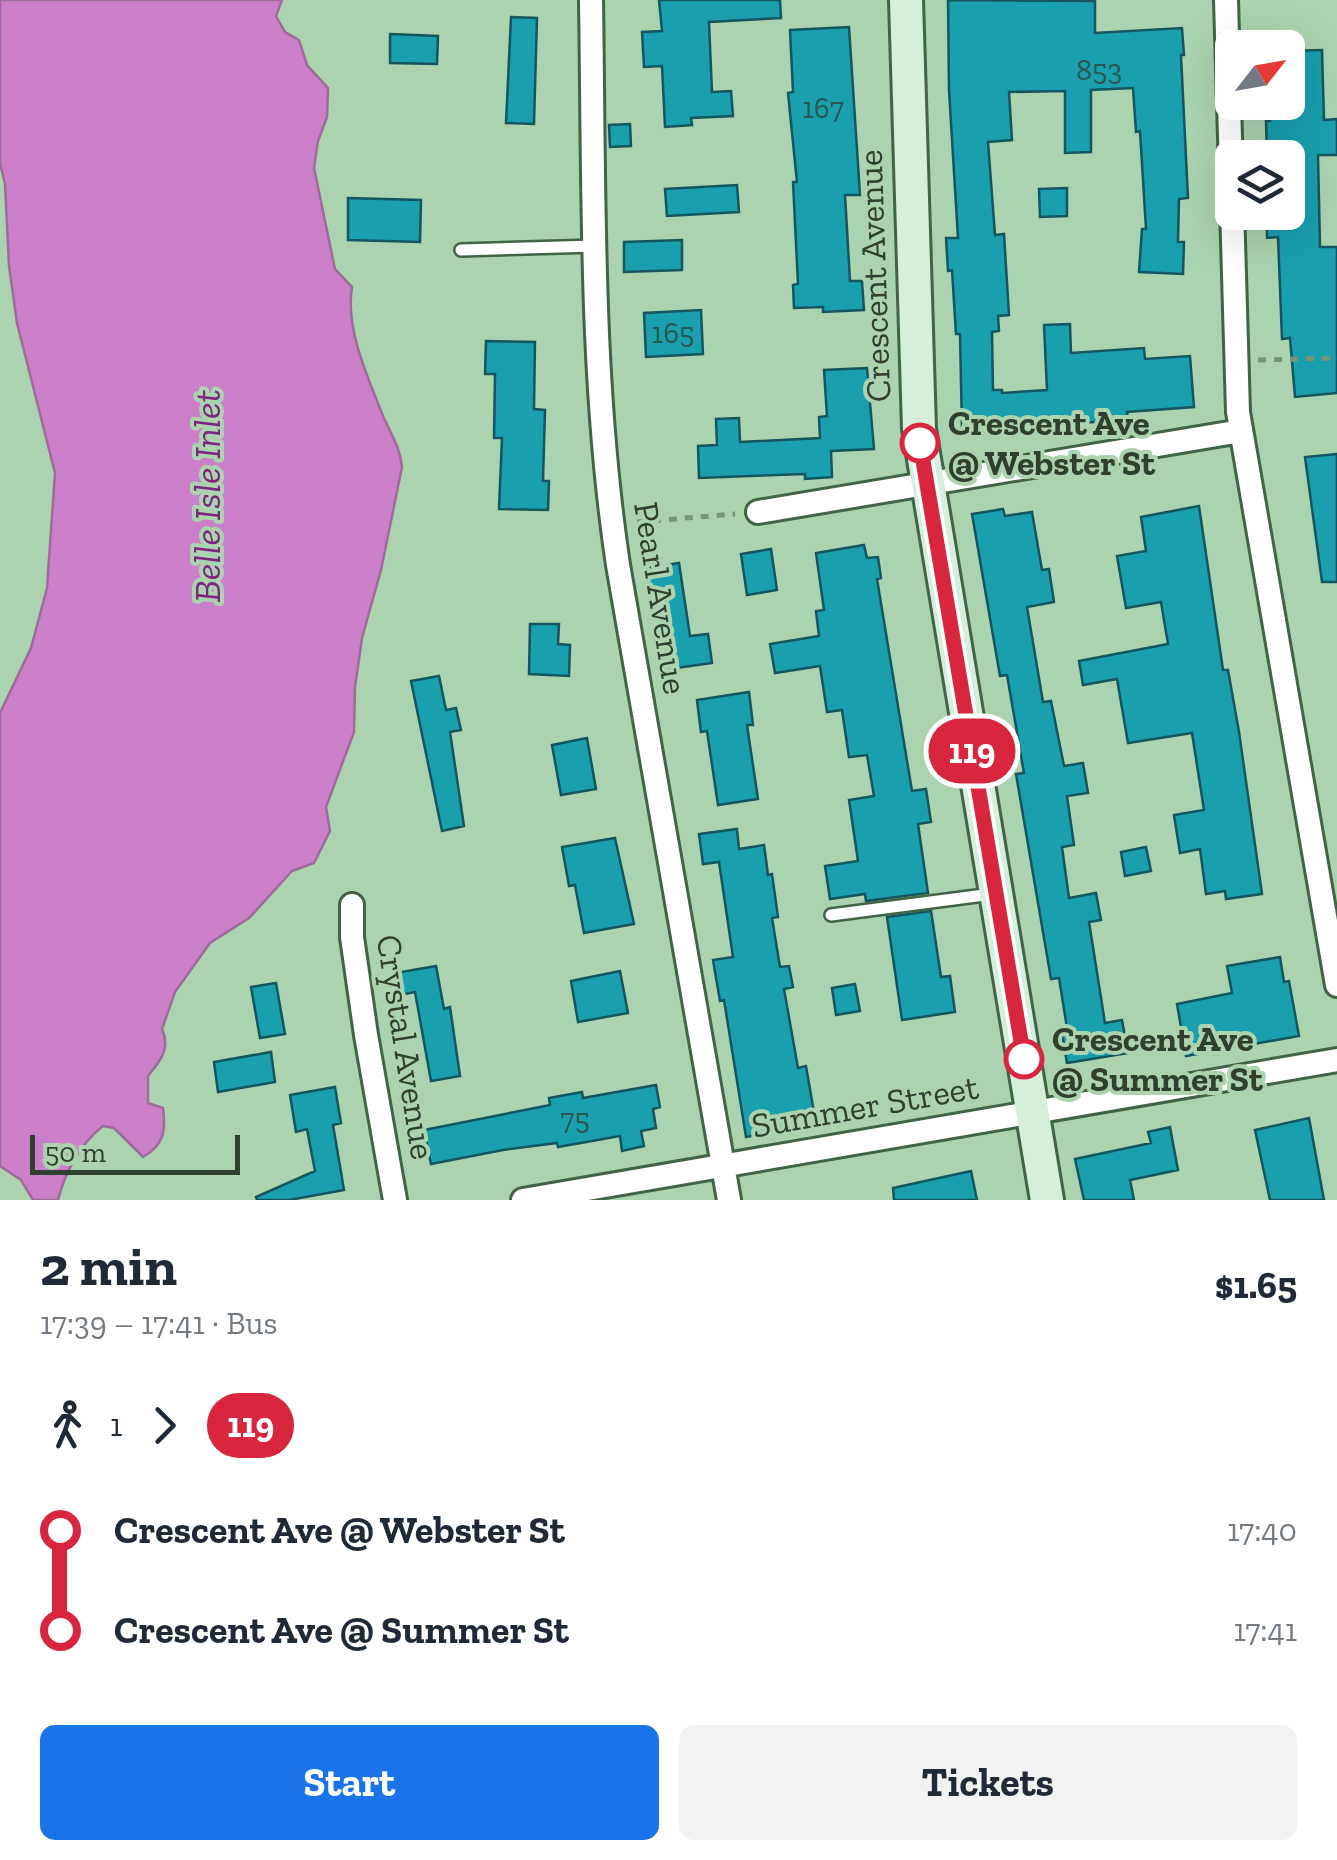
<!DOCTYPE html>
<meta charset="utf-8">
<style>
body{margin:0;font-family:"Zilla Slab",serif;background:#f2f2f3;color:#1f2937;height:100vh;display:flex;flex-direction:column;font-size:38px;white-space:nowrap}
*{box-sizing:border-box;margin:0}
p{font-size:32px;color:#747a83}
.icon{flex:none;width:55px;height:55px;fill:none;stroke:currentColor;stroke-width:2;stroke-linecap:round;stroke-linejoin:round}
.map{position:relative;height:1200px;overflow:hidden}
.side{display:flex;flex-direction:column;background:#fff;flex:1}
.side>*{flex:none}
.badge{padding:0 20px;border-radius:32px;font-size:35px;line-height:65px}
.needle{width:65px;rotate:59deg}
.tools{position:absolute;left:1215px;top:30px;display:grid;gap:20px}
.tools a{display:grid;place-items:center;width:90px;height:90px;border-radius:15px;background:#fff;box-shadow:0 10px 40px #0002;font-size:50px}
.scale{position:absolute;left:30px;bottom:25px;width:210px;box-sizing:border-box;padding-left:10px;border:5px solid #2f3f30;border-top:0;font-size:28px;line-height:35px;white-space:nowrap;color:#2f3f30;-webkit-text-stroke:8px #abd3af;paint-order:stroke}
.map>.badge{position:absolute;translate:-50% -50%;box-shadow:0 0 0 5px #fff}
.legs{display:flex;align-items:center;gap:15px;height:110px;padding:0 40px;font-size:32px}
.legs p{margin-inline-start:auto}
.headline{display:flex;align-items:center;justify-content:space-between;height:170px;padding:0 40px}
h1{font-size:55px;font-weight:800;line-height:75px}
.action{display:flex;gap:20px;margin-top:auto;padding:20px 40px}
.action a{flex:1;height:115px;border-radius:15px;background:#1a73e8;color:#fff;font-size:40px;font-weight:800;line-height:115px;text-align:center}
.action a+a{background:#f2f2f3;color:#1f2937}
ul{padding:0 40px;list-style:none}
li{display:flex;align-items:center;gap:35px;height:100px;font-size:38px}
li i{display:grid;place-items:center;width:15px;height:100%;margin:0 12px;background:currentColor}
li i::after{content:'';width:25px;height:25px;margin:-12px;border:8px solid;border-radius:50%;background:#fff}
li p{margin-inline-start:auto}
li:first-child i{background:linear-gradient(#0000 50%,currentColor 0)}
li:last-child i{background:linear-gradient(currentColor 50%,#0000 0)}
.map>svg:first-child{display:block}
.water{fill:#ca7fc8;stroke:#9c6c9a;stroke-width:2.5}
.building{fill:#199fae;stroke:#14565f;stroke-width:2.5}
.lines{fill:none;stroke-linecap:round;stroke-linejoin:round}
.lane-casing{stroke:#406445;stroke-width:16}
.street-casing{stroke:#406445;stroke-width:28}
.secondary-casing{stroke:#406445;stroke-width:38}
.path{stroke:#77957a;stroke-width:5;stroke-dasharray:8 8;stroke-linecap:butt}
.lane{stroke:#fff;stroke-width:11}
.street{stroke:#fff;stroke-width:22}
.secondary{stroke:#d6efda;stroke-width:32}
.line-1-casing{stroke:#fff;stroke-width:22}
.line-1{stroke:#d7263d;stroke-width:15}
.stop-1-dot{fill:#fff;stroke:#d7263d;stroke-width:5}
.labels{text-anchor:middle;stroke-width:8;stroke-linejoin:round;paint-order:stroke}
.number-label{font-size:30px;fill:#2a5750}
.street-label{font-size:35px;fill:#2f3f30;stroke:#abd3af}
.stop-label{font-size:35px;font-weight:bold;fill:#2f3f30;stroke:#abd3af;text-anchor:start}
.water-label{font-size:38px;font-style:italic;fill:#7e257f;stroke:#abd3af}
</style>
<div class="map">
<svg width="1337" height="1200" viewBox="0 0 1337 1200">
<rect width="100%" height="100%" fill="#abd3af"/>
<path class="water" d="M0 0H282L276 16 285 32 299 40 307 65 328 88 327 117 318 141 314 168 335 269 352 287C345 329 368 377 383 416 391 434 400 447 402 467L381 570 362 638 355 687 354 732 326 807 330 831 314 863 292 871 249 918 210 943 175 992 162 1029C171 1049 160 1061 148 1076V1103L163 1108C166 1131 164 1145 143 1157L114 1128 103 1126C80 1144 65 1172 58 1200H33L21 1180 0 1166V713L31 648 47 588 55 473 17 323 9 266 5 184 0 163Z"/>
<path class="building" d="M659 0H780L781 18 709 22 712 92 731 91 733 116 691 118 692 125 665 127 662 66 644 67 642 32 662 31Z
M948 0 1095 1V33L1182 28 1184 55H1181L1188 198 1179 199 1178 242H1184L1183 274 1139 272 1142 229H1146L1140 131 1136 132 1133 88 1091 90V152L1065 153V91L1009 92 1012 140 988 142 995 235 1004 234 1009 315 998 316 999 331 992 332 993 390H1002V393L1047 390 1044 325 1070 324 1071 353 1144 348 1145 359 1190 356 1194 407 1127 412 1128 420 962 430 960 334H956L952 270 948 271 946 238H958L949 90Z
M511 17 537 18 534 124 506 123Z
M849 27 860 195H845L850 281H862L864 310 823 312V307L794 308 793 285 798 284 793 182H797L788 93 793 92 790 30Z
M390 34 438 36 437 64 390 63Z
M1322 50 1324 120 1337 119V155H1318L1320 247H1337V393L1295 397 1290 338 1282 339 1278 237 1267 238V212H1288V156L1267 157 1266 121H1270V102H1288V51Z
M630 124 631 146 610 147 609 125Z
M737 185 739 212 667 216 665 189Z
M1067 188V216L1040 217 1039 189Z
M348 198 421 200 420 242 348 240Z
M682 240V270L624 272V242Z
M701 310 703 354 646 357 644 313Z
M486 341 535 342 534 409 545 410 543 481H549L548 510 499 509 502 438H494L495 374H485Z
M867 368 874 449 831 451 832 477 805 479V474L699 478 698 446 717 445 716 419 739 418 740 442 820 438 819 417 827 416 824 370Z
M1337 454V582H1322L1305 457Z
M1199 506 1223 670H1228L1239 732 1262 894 1226 899 1225 891 1206 894 1200 849 1180 853 1174 815 1204 810 1192 733 1128 743 1117 679 1083 685 1079 661 1168 644 1161 602 1126 608 1117 556 1146 551 1141 517Z
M1003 509 1005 516 1032 512 1042 570 1049 569 1054 602 1027 607 1043 702 1051 701 1064 766 1083 763 1088 793 1067 796 1074 845 1062 847 1069 898 1096 893 1101 920 1089 922 1105 1023 1122 1020 1128 1053 1067 1063 1061 1029 1067 1028 1059 978 1051 979 1016 774 1024 773 1007 675 1000 676 972 514Z
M864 545 867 558 878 557 881 578 877 579 912 791 926 789 931 822 918 824 928 893 866 901 865 894 830 899 825 866 858 861 849 800 874 796 867 755 849 757 842 710 827 712 820 666 775 673 770 644 819 636 816 611 824 610 816 553Z
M771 549 777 590 747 595 741 554Z
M679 563 690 636 708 634 712 663 669 669 658 599 652 600 647 568Z
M530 624H559L558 644 570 645 569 676 529 674Z
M439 676 446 710 456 708 461 730 450 732 464 826 442 831 411 681Z
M749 692 753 725H747L758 799 718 805 707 731 701 732 697 700Z
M587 738 596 789 561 795 552 745Z
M737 829 739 849 764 845 768 875 772 874 778 917 772 918 780 967 789 966 793 987 784 989 798 1068 806 1066 816 1124 746 1137 724 1000 720 1001 713 960 733 957 719 862 703 864 699 834Z
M615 838 634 924 584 933 575 885 569 886 562 847Z
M1146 847 1151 871 1125 876 1121 852Z
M931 911 941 977 950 976 955 1012 902 1020 887 917Z
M1280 957 1284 982 1289 981 1299 1036 1186 1056 1177 1004 1232 993 1227 966Z
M436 966 444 1009 450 1007 460 1076 431 1081 415 992 400 995 396 973Z
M620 971 628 1013 578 1022 571 981Z
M276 983 285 1034 260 1038 251 987Z
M855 984 860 1011 836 1015 832 988Z
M271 1052 275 1082 218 1092 214 1062Z
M656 1085 660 1107 653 1109 656 1128 641 1131 644 1146 622 1151 620 1136 558 1147 557 1143 503 1150 431 1164 424 1130 550 1105 549 1098 582 1092 583 1098Z
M335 1087 341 1123 333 1125 344 1190 289 1200H257L256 1197 315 1171 307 1129 296 1132 290 1095Z
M1309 1118 1324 1200H1270L1255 1130Z
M1170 1127 1178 1170 1130 1180 1134 1200H1084L1075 1159 1151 1143 1148 1132Z
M971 1171 977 1200H894L893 1188Z"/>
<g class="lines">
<defs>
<path id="lane" d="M461 250 595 246
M831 915 992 894"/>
<path id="street" d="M591 0C594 188 590 378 618 565L729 1200
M1226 0 1238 412 1337 985
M758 512 1241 431
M352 905V937L366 1035 395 1200
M523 1200 1337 1060"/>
<path id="secondary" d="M906 0 919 429 1047 1200"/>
</defs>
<use href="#lane" class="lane-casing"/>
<use href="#street" class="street-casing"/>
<use href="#secondary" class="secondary-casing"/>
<path class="path" d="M1258 360 1337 358
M637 522 735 514"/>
<use href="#lane" class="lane"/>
<use href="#street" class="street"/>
<use href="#secondary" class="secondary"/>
</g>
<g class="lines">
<defs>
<path id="line-1" d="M920 443 1024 1059"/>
</defs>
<use href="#line-1" class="line-1-casing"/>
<use href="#line-1" class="line-1"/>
</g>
<g class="stop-1-dot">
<circle cx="920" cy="443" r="18"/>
<circle cx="1024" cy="1059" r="18"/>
</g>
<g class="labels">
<g class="number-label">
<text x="1099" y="80">853</text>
<text x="823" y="118">167</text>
<text x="673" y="343">165</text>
<text x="575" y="1129">75</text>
</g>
<g class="street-label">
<text transform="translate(874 276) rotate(-92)" y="12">Crescent Avenue</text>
<text transform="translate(661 598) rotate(81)" y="12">Pearl Avenue</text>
<text transform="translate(406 1047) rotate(81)" y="12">Crystal Avenue</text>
<text transform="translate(865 1106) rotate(-10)" y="12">Summer Street</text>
</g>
<g class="stop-label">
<text x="948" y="435">Crescent Ave<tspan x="948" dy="40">@ Webster St</tspan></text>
<text x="1052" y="1051">Crescent Ave<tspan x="1052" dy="40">@ Summer St</tspan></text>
</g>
<g class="water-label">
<text transform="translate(207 496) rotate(-90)" y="13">Belle Isle Inlet</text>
</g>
</g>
</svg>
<div class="tools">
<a><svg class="needle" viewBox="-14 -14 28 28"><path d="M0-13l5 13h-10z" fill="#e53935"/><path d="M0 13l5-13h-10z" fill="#747a83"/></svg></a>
<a><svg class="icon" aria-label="layers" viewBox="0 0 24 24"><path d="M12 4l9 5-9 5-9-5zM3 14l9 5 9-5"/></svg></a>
</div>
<div class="scale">50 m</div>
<b class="badge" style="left:972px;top:751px;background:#d7263d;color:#fff">119</b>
</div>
<section class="side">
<div class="headline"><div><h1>2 min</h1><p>17:39 – 17:41 · Bus</p></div><b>$1.65</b></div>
<div class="legs"><svg class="icon" aria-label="walk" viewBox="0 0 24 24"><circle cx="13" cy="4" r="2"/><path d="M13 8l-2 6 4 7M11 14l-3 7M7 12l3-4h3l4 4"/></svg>1<svg class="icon" aria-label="forward" viewBox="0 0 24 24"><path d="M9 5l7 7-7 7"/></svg><b class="badge" style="background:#d7263d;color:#fff">119</b></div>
<ul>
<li><i style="color:#d7263d"></i><b>Crescent Ave @ Webster St</b><p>17:40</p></li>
<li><i style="color:#d7263d"></i><b>Crescent Ave @ Summer St</b><p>17:41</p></li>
</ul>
<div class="action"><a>Start</a><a>Tickets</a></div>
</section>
